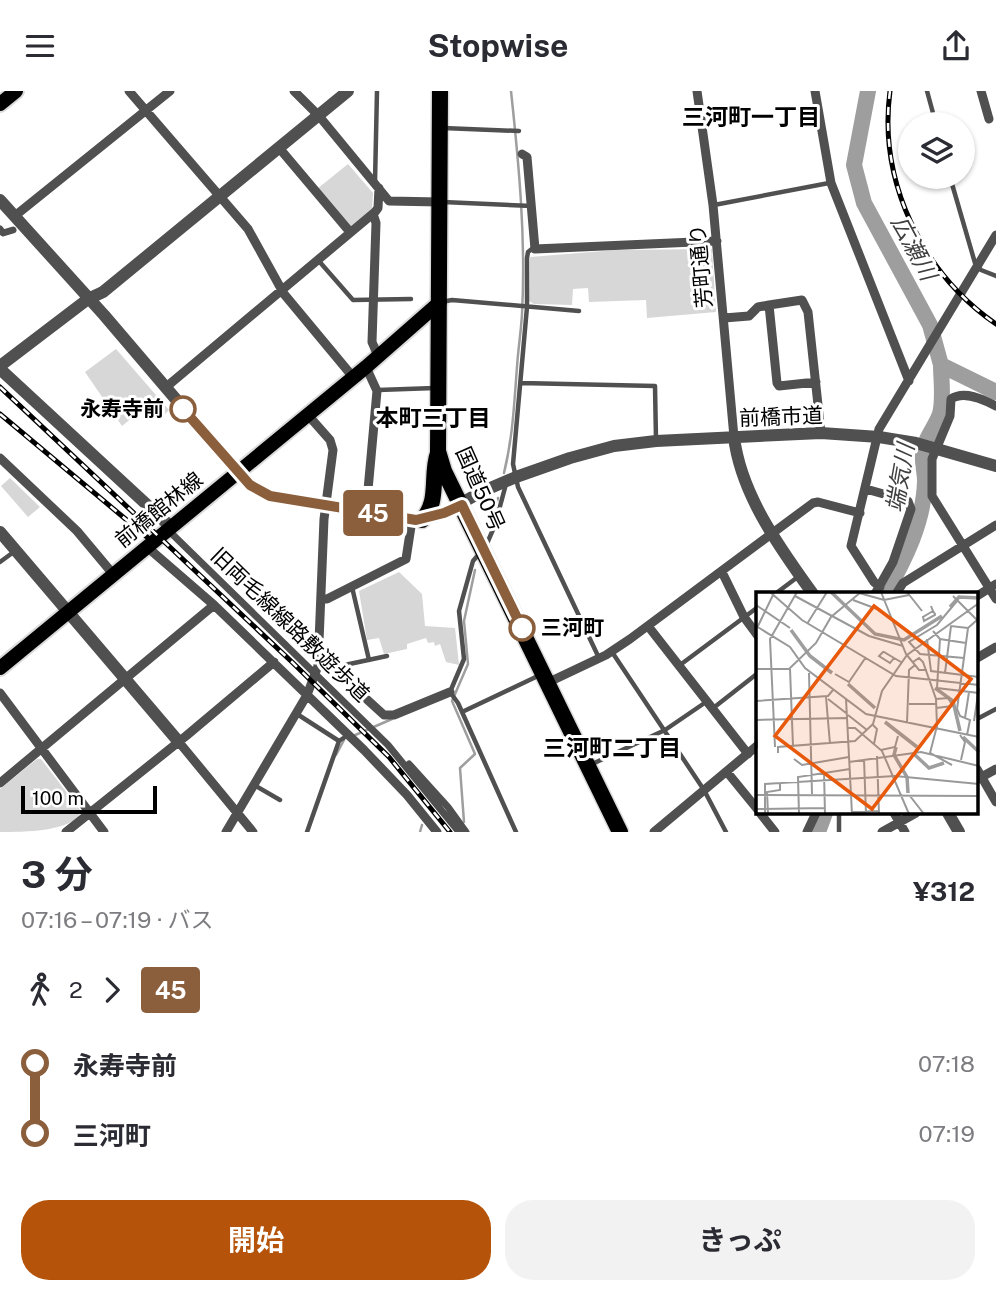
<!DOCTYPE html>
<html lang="ja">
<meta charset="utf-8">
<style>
body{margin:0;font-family:"Public Sans","Noto Sans JP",sans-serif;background:#f2f2f3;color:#2b2b33;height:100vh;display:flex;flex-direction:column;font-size:26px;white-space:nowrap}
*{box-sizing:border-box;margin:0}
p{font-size:23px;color:#7c7c81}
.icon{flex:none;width:38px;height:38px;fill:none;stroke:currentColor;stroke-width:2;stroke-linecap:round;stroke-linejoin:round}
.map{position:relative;height:741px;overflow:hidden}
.sheet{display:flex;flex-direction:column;background:#fff;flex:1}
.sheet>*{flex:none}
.badge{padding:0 14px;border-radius:5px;font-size:24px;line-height:46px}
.tools{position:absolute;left:898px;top:21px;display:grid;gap:14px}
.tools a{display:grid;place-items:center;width:77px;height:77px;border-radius:50%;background:#fff;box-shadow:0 2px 5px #0004;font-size:35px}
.scale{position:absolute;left:21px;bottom:18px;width:136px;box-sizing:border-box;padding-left:7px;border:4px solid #000;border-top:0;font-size:19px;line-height:24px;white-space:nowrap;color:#000;-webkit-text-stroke:5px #fff;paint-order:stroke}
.map>.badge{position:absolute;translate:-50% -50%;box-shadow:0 0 0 4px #fff}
.legs{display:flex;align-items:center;gap:10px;height:77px;padding:0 21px;font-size:23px}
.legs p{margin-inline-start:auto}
.overview{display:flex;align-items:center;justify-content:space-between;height:119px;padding:0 21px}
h1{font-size:38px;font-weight:700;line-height:52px}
.action{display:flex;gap:14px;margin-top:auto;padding:14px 21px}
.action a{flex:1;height:80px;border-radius:28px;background:#b45309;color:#fff;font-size:28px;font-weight:700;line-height:80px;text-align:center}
.action a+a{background:#f2f2f3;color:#2b2b33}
ul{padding:0 21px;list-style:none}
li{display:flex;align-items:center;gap:24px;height:70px;font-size:26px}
li i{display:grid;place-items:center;width:10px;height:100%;margin:0 9px;background:currentColor}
li i::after{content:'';width:18px;height:18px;margin:-9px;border:5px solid;border-radius:50%;background:#fff}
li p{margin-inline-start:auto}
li:first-child i{background:linear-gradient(#0000 50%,currentColor 0)}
li:last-child i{background:linear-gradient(currentColor 50%,#0000 0)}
header{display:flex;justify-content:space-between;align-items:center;height:91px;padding:0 21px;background:#fff;font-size:32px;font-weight:700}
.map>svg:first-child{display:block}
.green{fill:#d7d7d7}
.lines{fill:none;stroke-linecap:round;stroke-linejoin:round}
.stream{stroke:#9e9e9e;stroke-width:2.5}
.river{stroke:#9e9e9e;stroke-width:16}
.primary-casing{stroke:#dbdbdb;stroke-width:18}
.trunk-casing{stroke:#dbdbdb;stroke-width:19}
.service{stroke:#505050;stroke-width:4.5}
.pedestrian{stroke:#505050;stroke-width:7}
.minor{stroke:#505050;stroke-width:9}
.tertiary{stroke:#505050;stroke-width:12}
.primary{stroke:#000;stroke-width:14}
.trunk{stroke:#000;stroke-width:16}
.rail-casing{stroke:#000;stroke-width:5}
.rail{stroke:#fff;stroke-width:2.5;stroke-dasharray:8;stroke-linecap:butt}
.line-1-casing{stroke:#fff;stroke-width:16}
.line-1{stroke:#8b5e3c;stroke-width:10}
.stop-1-dot{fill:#fff;stroke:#8b5e3c;stroke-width:3.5}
.labels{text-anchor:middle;stroke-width:6;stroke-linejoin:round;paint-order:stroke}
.street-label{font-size:21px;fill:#000;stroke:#fff}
.stop-label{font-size:21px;font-weight:bold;fill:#000;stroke:#fff;text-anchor:end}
.neighbourhood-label{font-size:23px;font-weight:bold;fill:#000;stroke:#fff}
.water-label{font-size:23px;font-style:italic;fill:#3f3f3f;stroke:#fff}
.inset-river{fill:none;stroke:#9e9e9e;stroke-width:3.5}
.inset-road{fill:none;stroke:#999;stroke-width:2}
.view{fill:#e8590c;fill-opacity:0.15;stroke:#e8590c;stroke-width:3.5}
.inset-edge{fill:none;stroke:#000;stroke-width:3.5}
</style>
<header><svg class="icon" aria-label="menu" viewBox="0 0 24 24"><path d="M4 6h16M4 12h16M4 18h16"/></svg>Stopwise<svg class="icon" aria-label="share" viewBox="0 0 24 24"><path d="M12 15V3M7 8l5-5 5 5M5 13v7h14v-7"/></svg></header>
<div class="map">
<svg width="996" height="741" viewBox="0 0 996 741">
<rect width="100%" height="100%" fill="#fff"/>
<path class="green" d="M348 73 373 102 372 119 353 135H348L317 98Z
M712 158 716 221 647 227 646 209 589 211 588 197 573 198 572 214 534 213 529 210 530 166 616 159Z
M116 258 169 319 163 325 152 311 122 335 85 281Z
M10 387 40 416 28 426 1 395Z
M399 481 422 503 425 535 455 537 459 574 446 571 440 553 435 555 434 551 428 552 426 547 407 553V558L384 563 379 547 367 549 359 500Z
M37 668H41L81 720C74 741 23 741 0 741V698Z"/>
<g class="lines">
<path class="stream" d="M504 382C513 345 514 314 517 276 518 259 521 241 522 223 526 149 519 74 511 0
M489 438 498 407
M353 645 392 628
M336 664 344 649
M464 731 460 677 475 663 452 610 468 573 464 530 475 479
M420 741 422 734"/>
<path class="river" d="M868 0 854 74 864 112 930 234 941 274 996 301
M885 503C905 469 924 430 925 390 925 381 922 372 923 363 924 348 935 337 940 323 944 308 941 289 941 274
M818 741 825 722"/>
<defs>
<path id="primary" d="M0 13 16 0
M0 577 366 276 440 211"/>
<path id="trunk" d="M440 0 438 360 444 380 620 741
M422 429C440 411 430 384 438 362"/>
</defs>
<use href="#primary" class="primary-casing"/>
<use href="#trunk" class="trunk-casing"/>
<path class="service" d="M927 0 936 33
M443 37 519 40
M950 86 975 172 981 179 996 185
M375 91 377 0
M443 111 532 115
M714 114 829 92
M533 157 528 161 527 167V216L513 373 518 396 599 567
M318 169 353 209 411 208
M441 211 452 209 579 220
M521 292 655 295 656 349
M378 299 435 297
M485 457 495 434 506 393
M479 463 473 470 459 520 464 568 450 601 458 612 516 741
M0 471 15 460
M352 496 369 569
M775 503 799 485
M612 561 704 699 726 741
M680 574 758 516
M334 579 340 575 387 565
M712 618 758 582
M462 621 540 584
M297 623 339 650 348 644
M977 628 996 618
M590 674 665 639 706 611
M254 694 280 709
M839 722V741
M307 741 339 650"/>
<path class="pedestrian" d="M0 138 3 142 13 139
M168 439 388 654 459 741
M409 673 448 716 466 741"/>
<path class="minor" d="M129 0 248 138 284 203 353 286
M294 0 319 25 389 110 440 111
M697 0 713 114 734 346
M815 0 831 92 909 290
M981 0 989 28
M280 58 350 141
M522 63 527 66 535 158 717 150
M373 123 376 132 372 251 378 265
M16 124 170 0
M724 227 749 225 758 216 769 214
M366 276 377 300 366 421
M816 291 779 295 777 292 769 214 802 209 808 221 821 342
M165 297 375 121 378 117 379 97
M996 315C983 308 964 299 951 308L950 325 932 368V405L996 508
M0 367 77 440 113 483
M866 398 908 410 911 418 893 471 875 503
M147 456 214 514 364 659 407 704 437 741
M722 481 744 526 758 545
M880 496 874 491 851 455 879 338 996 144
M896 503 903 492 996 434
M977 505 996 493
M322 508H327L406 468 412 429
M648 535 748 663
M977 567 996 556
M320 569 328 573 384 624H394L450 601
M549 591 606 564 630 548 813 412 818 411 860 422
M0 602 104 741
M178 650 253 741
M977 678 996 711
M727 681 758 719
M978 688 996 678
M0 692 214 514
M760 722 775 741
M894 722 905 741
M66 741 186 645 274 571
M226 741 307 604 318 575 324 428 333 359 330 349 307 323
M654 741 758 654
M807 741 816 722
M882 741 916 722"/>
<path class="tertiary" d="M0 109 104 224 249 394 270 405 419 429 444 422 481 401 516 386 570 367 614 355 656 350 821 342 879 346 916 352 996 375
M0 275 88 208 103 201 348 0
M0 278 171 436
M734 346C741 404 780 457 813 503
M0 441 178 650
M948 722 959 741"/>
<use href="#primary" class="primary"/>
<use href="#trunk" class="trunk"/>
<defs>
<path id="rail" d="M890 0C878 90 922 182 996 233
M0 296 293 572 389 666 450 741
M0 323 147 446"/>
</defs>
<use href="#rail" class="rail-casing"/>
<use href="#rail" class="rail"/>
</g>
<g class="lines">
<defs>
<path id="line-1" d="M183 318 250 394 270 405 416 429 444 422 462 414 522 537"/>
</defs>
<use href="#line-1" class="line-1-casing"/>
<use href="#line-1" class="line-1"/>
</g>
<g class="stop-1-dot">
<circle cx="183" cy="318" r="12"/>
<circle cx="522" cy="537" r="12"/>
</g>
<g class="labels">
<g class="street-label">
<text transform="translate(701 175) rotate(-95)" y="7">芳町通り</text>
<text transform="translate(781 326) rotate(-2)" y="7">前橋市道</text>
<text transform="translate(480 398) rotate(66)" y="7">国道50号</text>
<text transform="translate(159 419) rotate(-39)" y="7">前橋館林線</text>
<text transform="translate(290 534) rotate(44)" y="7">旧両毛線線路敷遊歩道</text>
</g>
<g class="stop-label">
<text x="164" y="325">永寿寺前</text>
<text x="541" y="544" text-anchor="start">三河町</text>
</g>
<g class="neighbourhood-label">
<text x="751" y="34">三河町一丁目</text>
<text x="433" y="335">本町三丁目</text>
<text x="612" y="665">三河町二丁目</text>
</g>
<g class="water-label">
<text transform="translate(914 157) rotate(62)" y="8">広瀬川</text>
<text transform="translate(900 387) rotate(-80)" y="8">端気川</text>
</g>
</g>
<g transform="translate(756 501)">
<rect width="222" height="222" fill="#fff"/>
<path class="inset-river" d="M75 0 119 42 148 48 186 24M194 15 203 5 223 6M35 38 54 64 76 81M92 92 119 116M179 96 197 109 204 139M129 130 161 155M207 145 223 160M140 155 138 163 151 185 152 201M158 162 173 176 188 171"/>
<path class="inset-road" d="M14 0 46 28 140 84 223 93M125 0 150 62 163 78H171M151 0 166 19M103 1 128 8 153 3M39 4 113 44 147 54M197 4 221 28M97 8 121 17M201 9 181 33 153 50 164 62 208 66M0 13 34 36M175 14 177 19 179 22V23L168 29 167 25 177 19M51 32 71 0M0 34 34 55 49 76 110 122 223 145M2 34 18 1M177 39 184 47 210 51M171 47 175 79 223 85M184 47 181 96 223 101M138 66 134 71 123 64 127 60H128L138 66 145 70M157 70 163 66 167 70 180 107 181 134 174 161 196 173M0 77H33L60 51 75 25 105 0M34 77 37 154M53 81 56 202M189 81 195 34 212 36M79 82 93 90 110 65M70 105 74 152M72 107 90 121M90 107 96 222M180 107 192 106 197 114 180 116M0 109 72 104 77 98M153 112H180M92 123 111 138M209 126 213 100M0 128 92 126M0 128 1 156M218 129 223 96M151 131 153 78 159 73M116 132 121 137 118 152M92 136H99L126 159 153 222M204 143 209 150 205 168M211 143 214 128 204 124 201 117 212 36 221 28M19 155 14 47 41 0M125 158 139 155 142 144M22 161V155L99 149 117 132 126 99 151 63 223 11M121 164 123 222M38 167 46 173 93 165M108 167 110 222M93 170 165 160 223 174M68 180 69 222M25 191 139 184 223 192M0 203 223 204M154 204 168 222M0 217 69 216M96 220 123 219M9 222V192L24 191V198L11 200 12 222M43 222 42 185 94 177"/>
<path class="view" d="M118 14 215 87 116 217 19 144Z"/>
<rect width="222" height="222" class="inset-edge"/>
</g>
</svg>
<div class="tools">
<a><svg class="icon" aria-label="layers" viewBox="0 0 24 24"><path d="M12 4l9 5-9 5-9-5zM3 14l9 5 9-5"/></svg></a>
</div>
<div class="scale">100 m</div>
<b class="badge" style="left:373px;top:422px;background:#8b5e3c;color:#fff">45</b>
</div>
<section class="sheet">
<div class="overview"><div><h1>3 分</h1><p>07:16 – 07:19 · バス</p></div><b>¥312</b></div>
<div class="legs"><svg class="icon" aria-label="walk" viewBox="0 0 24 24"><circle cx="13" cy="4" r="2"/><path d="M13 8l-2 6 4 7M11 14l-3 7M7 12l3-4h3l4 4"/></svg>2<svg class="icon" aria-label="forward" viewBox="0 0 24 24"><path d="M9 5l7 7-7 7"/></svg><b class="badge" style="background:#8b5e3c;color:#fff">45</b></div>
<ul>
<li><i style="color:#8b5e3c"></i><b>永寿寺前</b><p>07:18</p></li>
<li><i style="color:#8b5e3c"></i><b>三河町</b><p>07:19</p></li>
</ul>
<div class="action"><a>開始</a><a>きっぷ</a></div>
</section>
